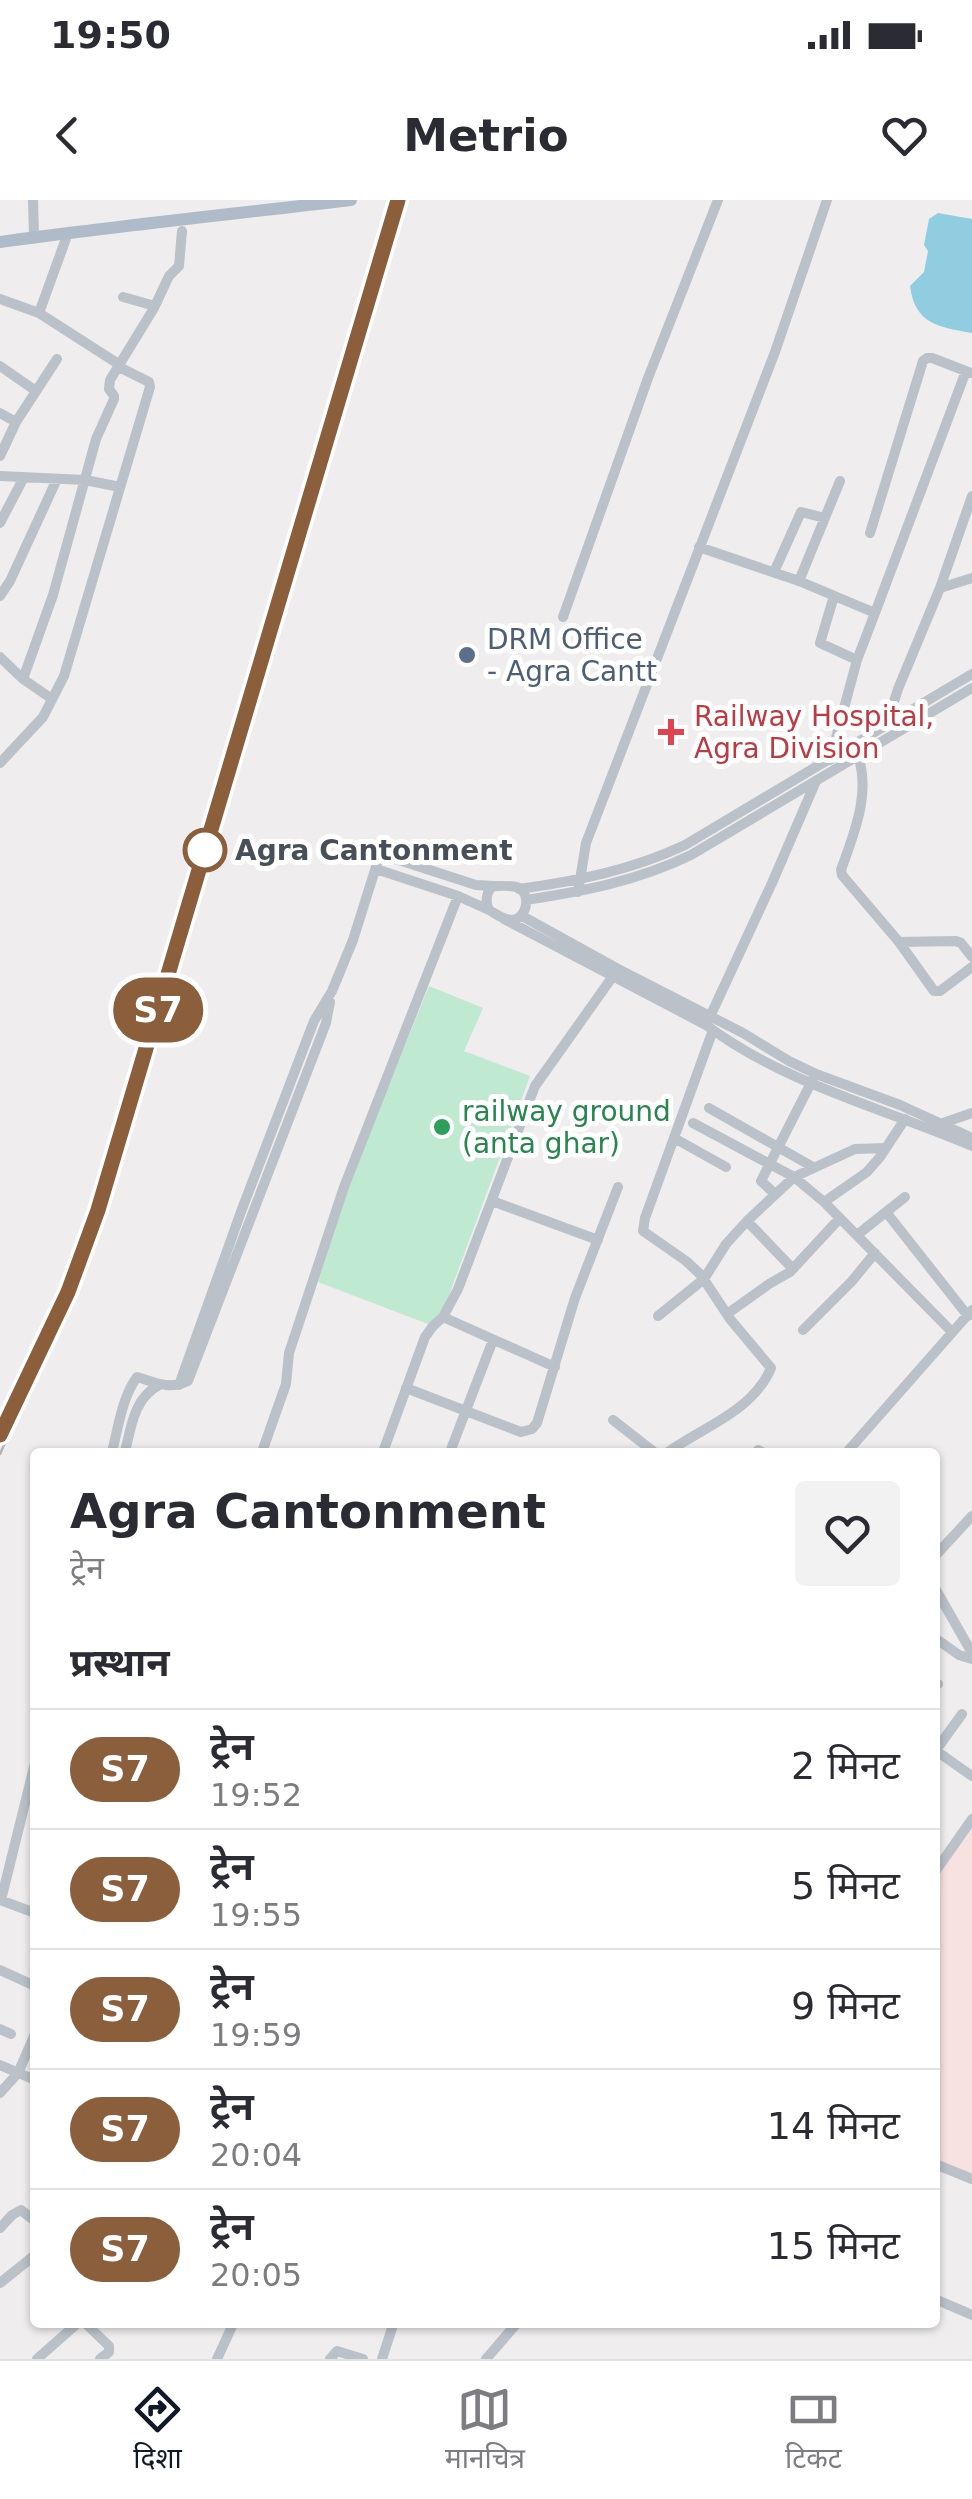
<!DOCTYPE html>
<html lang="hi">
<meta charset="utf-8">
<style>
body{margin:0;font-family:"DejaVu Sans","Noto Sans Devanagari",sans-serif;background:#f2f2f3;color:#2b2b33;height:100vh;display:flex;flex-direction:column;font-size:38px;white-space:nowrap}
*{box-sizing:border-box;margin:0}
p{font-size:32px;color:#7c7c81}
.icon{flex:none;width:55px;height:55px;fill:none;stroke:currentColor;stroke-width:2;stroke-linecap:round;stroke-linejoin:round}
.map{position:relative;flex:1;overflow:hidden}
.panel{position:absolute;left:30px;top:1248px;width:910px;height:880px;display:flex;flex-direction:column;background:#fff;border-radius:10px;box-shadow:0 2px 8px #0004}
.panel>*{flex:none}
.badge{padding:0 20px;border-radius:32px;font-size:35px;line-height:65px}
.map>.badge{position:absolute;translate:-50% -50%;box-shadow:0 0 0 5px #fff}
h2{padding:0 40px;font-size:38px;line-height:90px}
.round{display:grid;place-items:center;flex:none;width:105px;height:105px;border-radius:10px;background:#f2f2f3}
.headline{display:flex;align-items:center;justify-content:space-between;height:170px;padding:0 40px}
h1{font-size:48px;font-weight:700;line-height:75px}
ul{padding:0;list-style:none}
li{display:flex;align-items:center;gap:30px;height:120px;padding:0 40px;border-top:2px solid #e1e1e2}
li div{flex:1}
li b{display:block;font-size:38px}
li em{font-style:normal}
li .badge{min-width:110px;font-weight:700;text-align:center}
.status{display:flex;justify-content:space-between;align-items:center;height:70px;padding:0 50px;background:#fff;direction:ltr}
.status svg{height:28px;fill:currentColor}
header{display:flex;justify-content:space-between;align-items:center;height:130px;padding:0 40px;background:#fff;font-size:45px;font-weight:700}
.menu{display:flex;justify-content:space-around;align-items:center;height:140px;border-top:2px solid #e1e1e2;background:#fff;font-size:28px;color:#7c7c81}
.menu a{display:grid;justify-items:center;gap:5px}
.menu .active{color:#111827}
.map>svg:first-child{display:block}
.medical{fill:#f7e2df}
.green{fill:#bfe9d1}
.water{fill:#91cde1}
.lines{fill:none;stroke-linecap:round;stroke-linejoin:round}
.minor{stroke:#bac1c8;stroke-width:10}
.major{stroke:#afbbc9;stroke-width:12}
.rail{stroke:#b0b2b6;stroke-width:2.5}
.line-casing{stroke:#fff;stroke-width:22}
.line{stroke:#8b5e3c;stroke-width:15}
.service-dot{fill:#5c6f8a;stroke:#fff;stroke-width:4}
.health-dot{fill:#e0444e;stroke:#fff;stroke-width:4}
.stop-dot{fill:#fff;stroke:#8b5e3c;stroke-width:5}
.leisure-dot{fill:#2e9e5b;stroke:#fff;stroke-width:4}
.labels{text-anchor:middle;stroke-width:10;stroke-linejoin:round;paint-order:stroke}
.service-label{font-size:28px;fill:#4e5e75;stroke:#fff;text-anchor:start}
.health-label{font-size:28px;fill:#be3a42;stroke:#fff;text-anchor:start}
.stop-label{font-size:28px;font-weight:bold;fill:#474f58;stroke:#fff;text-anchor:start}
.leisure-label{font-size:28px;fill:#27864d;stroke:#fff;text-anchor:start}
</style>
<div class="status"><b>19:50</b><svg viewBox="0 0 49 12"><path d="M0 12V9h3v3zM5 12V6h3v6zM10 12V3h3v9zM15 12V0h3v12zM26 1h20v11H26zM47 4h2v5h-2z"/></svg></div>
<header><svg class="icon" aria-label="back" viewBox="0 0 24 24"><path d="M15 5l-7 7 7 7"/></svg>Metrio<svg class="icon" aria-label="heart" viewBox="0 0 24 24"><path d="M12 20l-8-8c-3-5 5-10 8-4 3-6 11-1 8 4z"/></svg></header>
<div class="map">
<svg width="972" height="2159" viewBox="0 0 972 2159">
<rect width="100%" height="100%" fill="#efeded"/>
<path class="medical" d="M972 1624V1980L935 1963V1678Z"/>
<path class="green" d="M429 786 483 808 464 851 530 876 443 1111 428 1124 318 1082 352 977Z"/>
<path class="water" d="M938 13 972 19V133C938 127 915 124 910 86L924 72 928 51 924 45 929 19Z"/>
<g class="lines">
<path class="minor" d="M33 0 34 36
M68 33 39 113 120 165
M123 97 155 106
M0 99 39 113
M0 166 36 191
M0 213 16 222 0 256
M16 222 57 159
M0 276 85 280 120 287
M0 323 23 279
M870 333 923 161 927 158H932L971 173
M699 347 799 381 875 413 966 171
M774 372 801 312 825 318
M799 381 840 281
M940 388 972 378
M0 396 10 381 57 279
M834 396 820 443 857 460
M563 417 648 178 718 0
M0 457 23 479 52 499
M23 479 53 395 96 239 114 199V196L109 189 110 180 154 108 169 76 179 66 182 31
M894 524 891 511 898 489 940 388 972 296
M858 555C871 594 854 633 841 670L842 675 899 742 934 791H940L972 767
M830 560 857 460 875 413
M0 563 43 517 64 476 150 187 149 182 119 167
M376 669 458 696 489 710
M494 686C501 686 513 685 519 688 532 696 526 719 512 720 503 720 496 714 489 710 485 702 486 690 494 686Z
M519 689C577 681 632 670 685 645L972 474
M578 692 586 643 775 152 827 0
M526 700C585 691 637 681 691 655L972 488
M522 716 618 769 743 833 789 861 816 874 900 905 972 938
M504 719 706 825C785 884 883 908 972 946
M899 742 956 741 961 743 972 757
M708 821 772 683 816 581
M709 908 813 967
M693 923 794 977 824 1002 952 1132
M940 924 972 913
M674 938 726 967
M775 994 761 981 813 879
M492 1001 598 1040
M824 1002 867 972 880 957 905 919
M886 1012 968 1116
M747 1021 793 1069
M857 1035 905 997
M727 1114 769 1084 790 1072 840 1018
M658 1116 704 1079 726 1044 747 1021 794 977 855 949 886 948
M443 1117 555 1167
M803 1130 852 1081 875 1053
M179 1185 242 1009 314 821 332 791 353 740 380 654 476 685 494 686
M406 1188 521 1232 532 1229 537 1223 575 1098 618 987
M613 1220 654 1252
M758 1250 762 1252
M112 1252C118 1229 122 1197 137 1177 156 1183 169 1190 188 1181L326 823 330 802
M125 1252C131 1227 134 1198 159 1185
M262 1252 286 1184 289 1153 344 987 458 696
M383 1252 425 1137 433 1126 443 1117 458 1089 535 886 618 769
M450 1252 493 1140
M668 1252C703 1227 753 1211 771 1168L730 1119 701 1075 686 1061 643 1031 645 1018 713 830
M847 1252 972 1110
M935 1356 972 1316
M935 1388 972 1453
M935 1438 959 1455 972 1459
M935 1483 938 1484
M935 1550 972 1576
M936 1550 962 1514
M935 1672 972 1619
M0 1700 35 1713
M1 1700 35 1563
M0 1770 35 1786
M0 1829 11 1834
M0 1865 35 1880
M0 1893 18 1873 35 1834
M935 1964 972 1979
M0 2028 12 2015 21 2010 31 2018 35 2017
M0 2083 35 2055
M935 2099 972 2115
M84 2122 109 2146V2152L100 2159
M37 2159 79 2122
M217 2159 234 2122
M330 2159 337 2151 363 2159
M382 2159 394 2122
M486 2159 518 2122"/>
<path class="major" d="M0 42C117 26 234 14 351 0"/>
<path class="rail" d="M0 1254 71 1095 102 1012 403 0"/>
</g>
<g class="lines">
<defs>
<path id="line" d="M0 1235 68 1092 98 1010 398 0"/>
</defs>
<use href="#line" class="line-casing"/>
<use href="#line" class="line"/>
</g>
<circle class="service-dot" cx="467" cy="455" r="10"/>
<path class="health-dot" d="M666 517h10v10h10v10h-10v10h-10v-10h-10v-10h10z"/>
<circle class="stop-dot" cx="205" cy="650" r="20"/>
<circle class="leisure-dot" cx="442" cy="927" r="10"/>
<g class="labels">
<g class="service-label">
<text x="487" y="449">DRM Office<tspan x="487" dy="32">- Agra Cantt</tspan></text>
</g>
<g class="health-label">
<text x="694" y="526">Railway Hospital,<tspan x="694" dy="32">Agra Division</tspan></text>
</g>
<g class="stop-label">
<text x="235" y="660">Agra Cantonment</text>
</g>
<g class="leisure-label">
<text x="462" y="921">railway ground<tspan x="462" dy="32">(anta ghar)</tspan></text>
</g>
</g>
</svg>
<b class="badge" style="left:158px;top:810px;background:#8b5e3c;color:#fff">S7</b>
<section class="panel">
<div class="headline"><div><h1>Agra Cantonment</h1><p>ट्रेन</p></div><a class="round"><svg class="icon" aria-label="heart" viewBox="0 0 24 24"><path d="M12 20l-8-8c-3-5 5-10 8-4 3-6 11-1 8 4z"/></svg></a></div>
<h2>प्रस्थान</h2>
<ul>
<li><span class="badge" style="background:#8b5e3c;color:#fff">S7</span><div><b>ट्रेन</b><p>19:52</p></div><em>2 मिनट</em></li>
<li><span class="badge" style="background:#8b5e3c;color:#fff">S7</span><div><b>ट्रेन</b><p>19:55</p></div><em>5 मिनट</em></li>
<li><span class="badge" style="background:#8b5e3c;color:#fff">S7</span><div><b>ट्रेन</b><p>19:59</p></div><em>9 मिनट</em></li>
<li><span class="badge" style="background:#8b5e3c;color:#fff">S7</span><div><b>ट्रेन</b><p>20:04</p></div><em>14 मिनट</em></li>
<li><span class="badge" style="background:#8b5e3c;color:#fff">S7</span><div><b>ट्रेन</b><p>20:05</p></div><em>15 मिनट</em></li>
</ul>
</section>
</div>
<nav class="menu">
<a class="active"><svg class="icon" aria-label="directions" viewBox="0 0 24 24"><path d="M12 3l9 9-9 9-9-9zM9 14v-3h6M13 9l2 2-2 2"/></svg>दिशा</a>
<a><svg class="icon" aria-label="map" viewBox="0 0 24 24"><path d="M3 6l6-2 6 2 6-2v14l-6 2-6-2-6 2zM9 4v14M15 6v14"/></svg>मानचित्र</a>
<a><svg class="icon" aria-label="tickets" viewBox="0 0 24 24"><path d="M3 7h18v10H3zM15 7v10"/></svg>टिकट</a>
</nav>
